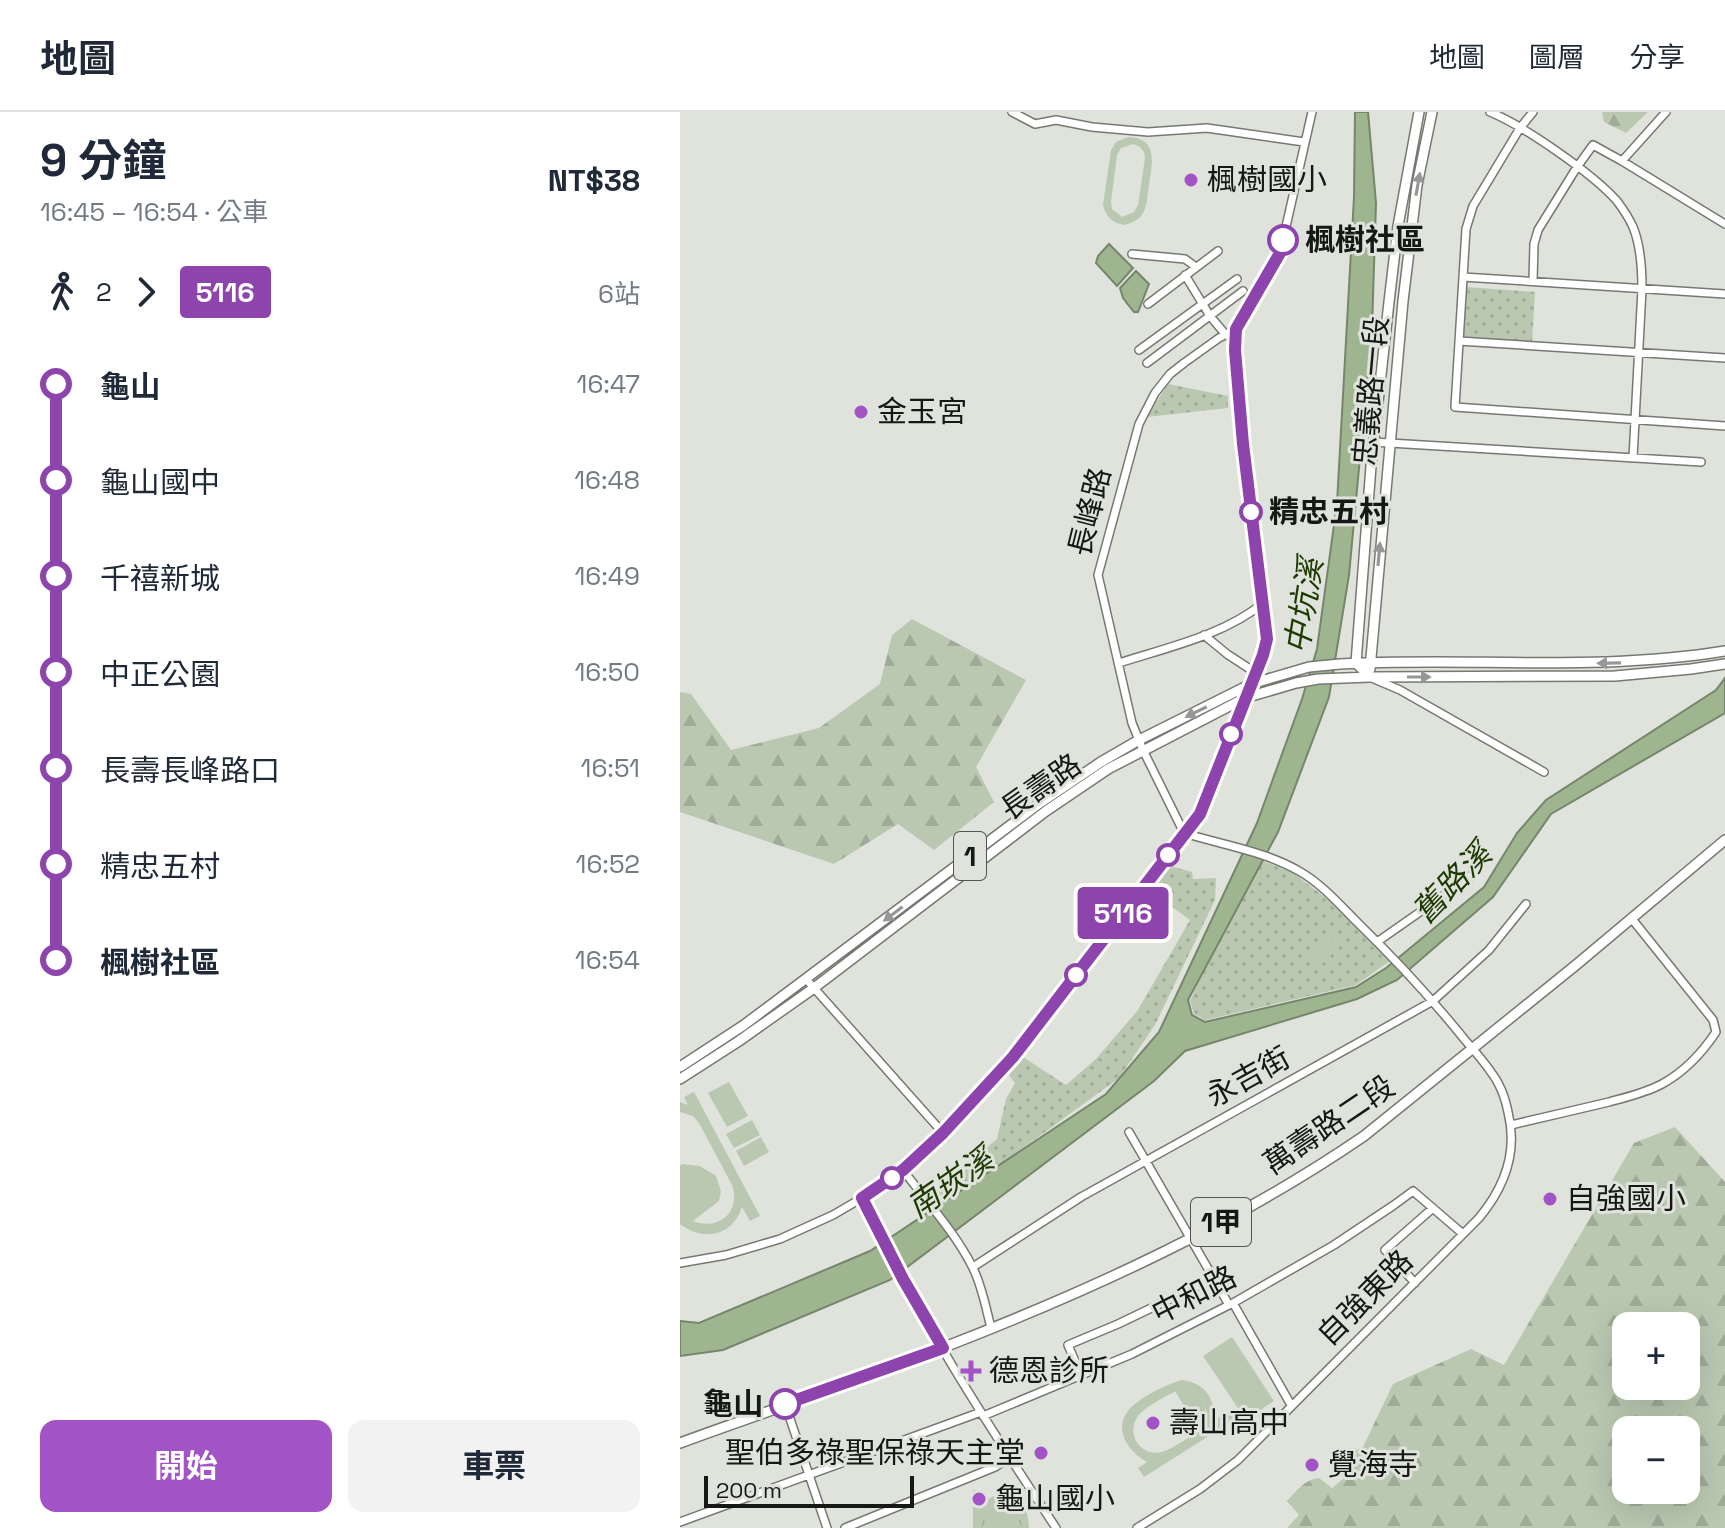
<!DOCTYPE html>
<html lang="zh-TW">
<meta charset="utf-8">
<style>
body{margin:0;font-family:"Space Grotesk","Noto Sans TC",sans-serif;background:#f2f2f3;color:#1f2937;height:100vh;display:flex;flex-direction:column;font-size:30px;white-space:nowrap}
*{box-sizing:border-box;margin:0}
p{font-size:26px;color:#747a83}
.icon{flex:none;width:44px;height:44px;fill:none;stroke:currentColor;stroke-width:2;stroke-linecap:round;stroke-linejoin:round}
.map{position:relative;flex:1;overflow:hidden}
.side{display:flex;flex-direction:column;background:#fff;width:680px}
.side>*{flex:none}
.badge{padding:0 16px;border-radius:6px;font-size:28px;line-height:52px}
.fabs{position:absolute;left:932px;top:1200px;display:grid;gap:16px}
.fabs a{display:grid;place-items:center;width:88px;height:88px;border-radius:16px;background:#fff;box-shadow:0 8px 32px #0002;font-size:40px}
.scale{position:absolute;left:24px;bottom:20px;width:210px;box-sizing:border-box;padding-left:8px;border:4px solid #161815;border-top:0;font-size:22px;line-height:28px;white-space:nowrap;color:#161815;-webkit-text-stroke:6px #dfe3dc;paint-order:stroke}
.map>.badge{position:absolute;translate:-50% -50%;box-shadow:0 0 0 4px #fff}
.legs{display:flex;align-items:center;gap:12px;height:88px;padding:0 40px;font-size:26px}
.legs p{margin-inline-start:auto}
.head{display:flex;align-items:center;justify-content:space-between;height:136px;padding:0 40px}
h1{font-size:44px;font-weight:700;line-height:60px}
.primary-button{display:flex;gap:16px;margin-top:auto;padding:16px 40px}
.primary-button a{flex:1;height:92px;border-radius:16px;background:#a254c6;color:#fff;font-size:32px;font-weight:700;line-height:92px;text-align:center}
.primary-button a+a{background:#f2f2f3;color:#1f2937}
ul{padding:0 40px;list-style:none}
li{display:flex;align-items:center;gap:28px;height:96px;font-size:30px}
li i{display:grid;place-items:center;width:12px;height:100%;margin:0 10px;background:currentColor}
li i::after{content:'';width:20px;height:20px;margin:-10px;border:6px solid;border-radius:50%;background:#fff}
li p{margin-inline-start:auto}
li:first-child i{background:linear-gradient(#0000 50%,currentColor 0)}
li:last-child i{background:linear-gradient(currentColor 50%,#0000 0)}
header{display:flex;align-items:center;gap:48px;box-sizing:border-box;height:112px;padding:0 40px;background:#fff;border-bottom:2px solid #e0e1e3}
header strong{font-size:38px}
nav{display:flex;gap:44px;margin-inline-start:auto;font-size:28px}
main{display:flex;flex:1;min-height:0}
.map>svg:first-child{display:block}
.grass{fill:url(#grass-tufts)}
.forest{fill:url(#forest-firs);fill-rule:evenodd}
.park{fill:url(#park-dots)}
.pitch{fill:#bac8b2;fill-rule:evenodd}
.water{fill:#9eb590;stroke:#75866b;stroke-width:2}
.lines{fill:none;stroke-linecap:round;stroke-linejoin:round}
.minor-casing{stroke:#757972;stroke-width:10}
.major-casing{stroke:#757972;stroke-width:12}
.minor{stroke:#fff;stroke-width:7}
.major{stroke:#fff;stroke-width:9}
.oneway{fill:#969796}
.line-1-casing{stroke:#fff;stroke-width:18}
.line-1{stroke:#8e44ad;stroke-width:12}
.poi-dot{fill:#a254c6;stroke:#dfe3dc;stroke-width:3}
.stop-1-dot{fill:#fff;stroke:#8e44ad;stroke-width:4}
.labels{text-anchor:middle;stroke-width:6;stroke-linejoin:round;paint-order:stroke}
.shield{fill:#dfe3dc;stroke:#525551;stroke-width:2}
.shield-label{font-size:28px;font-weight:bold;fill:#161815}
.poi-label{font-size:30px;fill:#161815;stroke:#dfe3dc;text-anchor:start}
.stop-label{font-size:30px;font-weight:bold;fill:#161815;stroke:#dfe3dc;text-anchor:start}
.street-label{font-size:30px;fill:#161815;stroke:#dfe3dc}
.water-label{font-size:32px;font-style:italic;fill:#1e3a03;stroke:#dfe3dc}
</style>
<header>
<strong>地圖</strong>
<nav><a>地圖</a><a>圖層</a><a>分享</a></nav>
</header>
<main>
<section class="side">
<div class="head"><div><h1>9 分鐘</h1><p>16:45 – 16:54 · 公車</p></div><b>NT$38</b></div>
<div class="legs"><svg class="icon" aria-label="walk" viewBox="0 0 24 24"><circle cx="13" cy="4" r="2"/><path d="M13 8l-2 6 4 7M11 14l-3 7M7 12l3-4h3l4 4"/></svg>2<svg class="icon" aria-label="forward" viewBox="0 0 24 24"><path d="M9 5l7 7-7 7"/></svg><b class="badge" style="background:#8e44ad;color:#fff">5116</b><p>6站</p></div>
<ul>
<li><i style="color:#8e44ad"></i><b>龜山</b><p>16:47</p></li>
<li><i style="color:#8e44ad"></i><span>龜山國中</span><p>16:48</p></li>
<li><i style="color:#8e44ad"></i><span>千禧新城</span><p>16:49</p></li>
<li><i style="color:#8e44ad"></i><span>中正公園</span><p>16:50</p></li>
<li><i style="color:#8e44ad"></i><span>長壽長峰路口</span><p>16:51</p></li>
<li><i style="color:#8e44ad"></i><span>精忠五村</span><p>16:52</p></li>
<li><i style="color:#8e44ad"></i><b>楓樹社區</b><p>16:54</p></li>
</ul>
<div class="primary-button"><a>開始</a><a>車票</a></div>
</section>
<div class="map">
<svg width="1045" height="1416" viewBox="0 0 1045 1416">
<defs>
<pattern id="grass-tufts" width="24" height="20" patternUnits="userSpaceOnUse" patternTransform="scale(2)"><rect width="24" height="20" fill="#bac8b2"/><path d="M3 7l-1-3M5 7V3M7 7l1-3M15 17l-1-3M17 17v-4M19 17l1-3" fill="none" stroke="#9fab98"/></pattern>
<pattern id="forest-firs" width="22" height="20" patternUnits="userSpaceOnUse" patternTransform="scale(2)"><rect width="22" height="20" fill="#bac8b2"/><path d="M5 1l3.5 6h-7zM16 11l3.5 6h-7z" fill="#9fab98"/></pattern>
<pattern id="park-dots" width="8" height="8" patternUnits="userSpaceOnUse" patternTransform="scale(2)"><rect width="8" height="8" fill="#bac8b2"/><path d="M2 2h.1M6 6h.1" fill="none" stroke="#9fab98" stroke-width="1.8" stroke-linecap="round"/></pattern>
</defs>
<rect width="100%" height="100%" fill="#dfe3dc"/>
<path class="grass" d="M500 1278C524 1279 533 1299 519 1318L495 1279Z
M322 1390C337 1392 342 1401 342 1416H302C302 1401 306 1392 322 1390Z"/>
<path class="forest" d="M922 0H968L946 21 924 10Z
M232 507 346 568 296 655 314 690 254 738 218 712 154 752 0 700V580L11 582 51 638 139 616 200 572 212 523Z
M995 1015 1045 1070V1416H607L619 1403 607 1389C617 1378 624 1368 639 1366L652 1376 670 1361 667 1342 683 1335 713 1272 791 1237 824 1253 954 1031ZM1006 1214V1274H946V1214ZM1006 1318V1378H946V1318Z"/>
<path class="park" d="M786 175 855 180 852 231 782 226Z
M488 272 548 284V296L467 305Z
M575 746 612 760 655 793 710 849 676 873 526 908 514 902 510 889Z
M487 753 512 760 513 767 536 766 535 788 475 913 439 966 346 1034 256 1096 247 1085 317 1027 326 987 335 971 327 961 343 945 386 973 416 947 458 898 510 808 470 779Z"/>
<path class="pitch" d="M448 25C479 26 472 52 469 73 467 82 468 96 461 104 457 109 450 111 445 113 432 111 426 105 423 93L431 38 436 30ZM453 32 460 35 464 40 465 46 458 93 454 100 442 105 432 97 431 90 437 43 441 36Z
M650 824 660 835 641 853 630 842Z
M49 970 68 1004 47 1015 28 981Z
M14 980 80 1104 70 1109 62 1095C53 1124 23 1130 0 1112V1054L2 1052 20 1054 36 1064 41 1079 39 1089 13 1109C39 1119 61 1100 52 1073L19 1011 13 1004 0 1000V990L8 993 4 985Z
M72 1008 80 1023 54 1036 46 1022Z
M81 1025 89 1040 64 1054 56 1039Z
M552 1225 594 1289 566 1308 523 1244Z
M502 1268C525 1271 535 1286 534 1308L553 1296 559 1305 464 1365 458 1356 467 1350C449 1340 433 1318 448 1299 458 1286 487 1272 502 1268ZM500 1278C518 1279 533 1294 523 1312 519 1320 491 1338 482 1340 461 1345 445 1322 458 1304 465 1295 490 1281 500 1278Z
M293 1378H301V1392C326 1371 349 1387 349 1416H342C342 1381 302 1381 302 1416H293Z"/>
<path class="water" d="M675 0H688L696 91 692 217 669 463 649 585 598 720 508 888 512 903 525 910 676 875 706 856 804 775 837 721 866 688 1036 578 1045 566V601L871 702 813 785 717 868 677 887 505 939 474 969 210 1168 43 1238 0 1244V1209L19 1211 190 1139 426 982 479 920 577 711 622 587 637 537 657 391 674 85Z
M429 132 453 156 437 174 416 151 418 144Z
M456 159 469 172 458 200H454L443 186 440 176Z"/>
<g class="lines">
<defs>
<path id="minor" d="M332 0 355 12 376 8 412 15 468 20 527 16 624 30
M810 0C844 14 912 61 937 89 943 97 949 106 953 115 961 134 962 156 962 177L953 346
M853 0 840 16 793 94 786 117 775 295 1045 314
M942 49 986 0
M452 142 505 147 516 155
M505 163 530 204 546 223
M783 165 1045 182
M853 169 854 132 858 118 897 55 913 33 942 49 1045 112
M468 192 538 139
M779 229 1045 246
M459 238 557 167
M467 251 563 179
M693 330 1021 350
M524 523 547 542 576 561
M439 551C485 536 545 523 583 491
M694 567 720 578 864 660
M504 721 463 638 452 611 418 463 459 312 475 281 490 262 504 251 539 226 556 217
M697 830 790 765 803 746
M126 867 263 1021
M831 1013C864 1005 896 998 929 990 947 985 965 981 982 972 1004 960 1022 941 1036 920L1033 908 952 807
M449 1020 549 1193
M223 1058C247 1090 275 1120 293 1156 302 1174 306 1196 311 1216
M182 1086C236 1202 306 1310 376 1416
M0 1151 46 1143 100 1127 153 1103 182 1086 223 1058 263 1021 333 945 520 702 576 561 587 527 563 332 555 238 556 217 600 141 632 0
M293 1155 401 1085 753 889 809 838 846 792
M735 1171 705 1138 753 1096
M553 1191 611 1293
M401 1263 388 1233 438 1212 534 1166
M105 1292 147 1416
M303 1304 452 1242 553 1191 654 1133 714 1093 733 1079 783 1122
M0 1410 301 1300
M165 1416 315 1355 329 1346
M457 1416 520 1377 558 1348 799 1106C824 1076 838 1040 828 1000 826 990 823 980 818 971 809 955 797 942 785 928 752 887 716 848 678 811 660 793 642 772 619 759 584 739 543 733 504 721"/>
<path id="major" d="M690 557 723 189 737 73 752 0
M690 565 676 551 691 354 709 190 718 114 739 0
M0 955 64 913 360 691 421 650 459 628 571 572 629 555 660 552C789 545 917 560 1045 539
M0 967 59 929 134 876 366 699 428 657 565 586 616 571 638 567 690 565 935 564 1011 557 1045 552
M0 1331C87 1299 176 1270 262 1236 409 1179 554 1113 684 1024L896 853 1045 728"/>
</defs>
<use href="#minor" class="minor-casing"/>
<use href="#major" class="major-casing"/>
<use href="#minor" class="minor"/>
<use href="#major" class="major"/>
</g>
<defs><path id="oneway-solid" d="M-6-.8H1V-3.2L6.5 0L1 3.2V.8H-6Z" transform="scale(2)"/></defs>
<g class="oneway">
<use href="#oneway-solid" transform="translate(738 72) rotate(-80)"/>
<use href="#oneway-solid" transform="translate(699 442) rotate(-85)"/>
<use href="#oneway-solid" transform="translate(929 551) rotate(179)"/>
<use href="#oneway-solid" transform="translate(739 565)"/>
<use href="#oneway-solid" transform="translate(516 600) rotate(154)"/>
<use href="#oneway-solid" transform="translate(213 802) rotate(143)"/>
</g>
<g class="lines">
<defs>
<path id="line-1" d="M105 1292 263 1236 223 1167 182 1086 223 1058 263 1021 333 945 520 702 583 543 587 527 563 332 555 238 556 217 600 141 603 128"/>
</defs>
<use href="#line-1" class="line-1-casing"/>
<use href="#line-1" class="line-1"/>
</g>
<g class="poi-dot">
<circle cx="511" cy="68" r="8"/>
<circle cx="181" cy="300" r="8"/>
<circle cx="870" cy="1087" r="8"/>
<path d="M287 1247h8v8h8v8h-8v8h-8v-8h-8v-8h8z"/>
<circle cx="473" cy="1311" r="8"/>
<circle cx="361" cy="1341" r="8"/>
<circle cx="632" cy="1353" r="8"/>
<circle cx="299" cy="1387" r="8"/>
</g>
<g class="stop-1-dot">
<circle cx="603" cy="128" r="14"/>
<circle cx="571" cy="400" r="10"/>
<circle cx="551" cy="622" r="10"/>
<circle cx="488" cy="743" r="10"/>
<circle cx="396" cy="863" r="10"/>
<circle cx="212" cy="1066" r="10"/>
<circle cx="105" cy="1292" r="14"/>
</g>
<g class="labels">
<g class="shield">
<rect x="274" y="720" width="32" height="48" rx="6"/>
<rect x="511" y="1086" width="60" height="48" rx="6"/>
</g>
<g class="shield-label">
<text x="290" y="754">1</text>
<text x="541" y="1120">1甲</text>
</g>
<g class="poi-label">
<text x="527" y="78">楓樹國小</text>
<text x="197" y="310">金玉宮</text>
<text x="886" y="1097">自強國小</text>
<text x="309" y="1269">德恩診所</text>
<text x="489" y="1321">壽山高中</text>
<text x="345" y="1351" text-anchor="end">聖伯多祿聖保祿天主堂</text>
<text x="648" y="1363">覺海寺</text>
<text x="315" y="1397">龜山國小</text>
</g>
<g class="stop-label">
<text x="625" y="138">楓樹社區</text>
<text x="589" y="410">精忠五村</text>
<text x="83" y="1302" text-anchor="end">龜山</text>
</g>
<g class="street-label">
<text transform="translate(691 279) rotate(-85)" y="10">忠義路一段</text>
<text transform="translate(410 400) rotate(-76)" y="10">長峰路</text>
<text transform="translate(361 675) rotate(-35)" y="10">長壽路</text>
<text transform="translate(568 965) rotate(-29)" y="10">永吉街</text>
<text transform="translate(649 1013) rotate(-34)" y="10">萬壽路二段</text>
<text transform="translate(514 1183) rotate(-27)" y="10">中和路</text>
<text transform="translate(685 1186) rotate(-45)" y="10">自強東路</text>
</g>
<g class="water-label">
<text transform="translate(624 494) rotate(-81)" y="11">中坑溪</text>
<text transform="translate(772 771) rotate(-46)" y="11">舊路溪</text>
<text transform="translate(270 1071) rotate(-35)" y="11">南崁溪</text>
</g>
</g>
</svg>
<div class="fabs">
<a>+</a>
<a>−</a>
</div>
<div class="scale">200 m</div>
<b class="badge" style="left:443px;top:801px;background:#8e44ad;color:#fff">5116</b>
</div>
</main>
